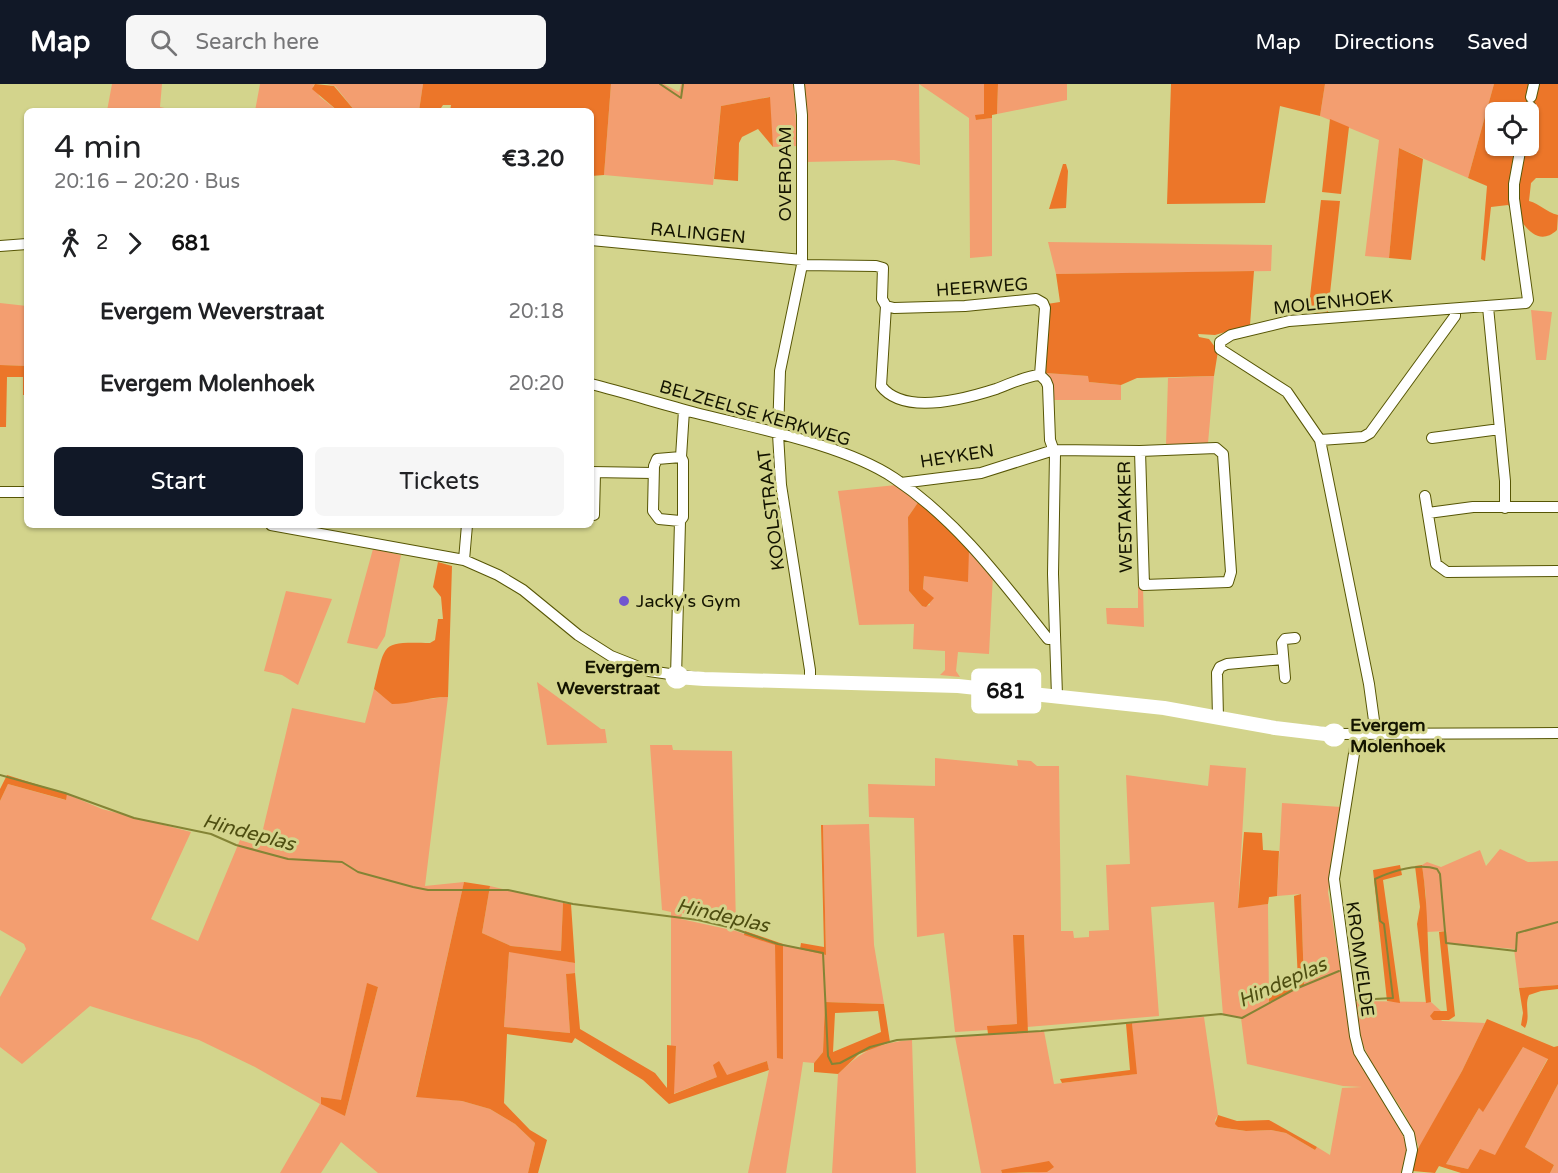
<!DOCTYPE html>
<meta charset="utf-8">
<style>
body{margin:0;font-family:"Varela Round",sans-serif;background:#f6f6f6;color:#202124;height:100vh;display:flex;flex-direction:column;font-size:22px;white-space:nowrap}
*{box-sizing:border-box;margin:0}
p{font-size:20px;color:#757577}
.icon{flex:none;width:33px;height:33px;fill:none;stroke:currentColor;stroke-width:2;stroke-linecap:round;stroke-linejoin:round}
.map{position:relative;flex:1;overflow:hidden}
.details{position:absolute;left:24px;top:24px;width:570px;height:420px;display:flex;flex-direction:column;background:#fff;border-radius:9px;box-shadow:0 2px 4px #0004}
.details>*{flex:none}
.badge{padding:0 12px;border-radius:4px;font-size:21px;line-height:39px}
.tools{position:absolute;left:1485px;top:18px;display:grid;gap:12px}
.tools a{display:grid;place-items:center;width:54px;height:54px;border-radius:9px;background:#fff;box-shadow:0 2px 4px #0004;font-size:30px}
.map>.badge{position:absolute;translate:-50% -50%;box-shadow:0 0 0 3px #fff}
.legs{display:flex;align-items:center;gap:9px;height:66px;padding:0 30px;font-size:20px}
.legs p{margin-inline-start:auto}
.headline{display:flex;align-items:center;justify-content:space-between;height:102px;padding:0 30px}
h1{font-size:33px;font-weight:600;line-height:45px}
.cta{display:flex;gap:12px;margin-top:auto;padding:12px 30px}
.cta a{flex:1;height:69px;border-radius:9px;background:#111827;color:#fff;font-size:24px;font-weight:600;line-height:69px;text-align:center}
.cta a+a{background:#f6f6f6;color:#202124}
ul{padding:0 30px;list-style:none}
li{display:flex;align-items:center;gap:21px;height:72px;font-size:22px}
li i{display:grid;place-items:center;width:9px;height:100%;margin:0 8px;background:currentColor}
li i::after{content:'';width:15px;height:15px;margin:-8px;border:4px solid;border-radius:50%;background:#fff}
li p{margin-inline-start:auto}
li:first-child i{background:linear-gradient(#0000 50%,currentColor 0)}
li:last-child i{background:linear-gradient(currentColor 50%,#0000 0)}
header{display:flex;align-items:center;gap:36px;box-sizing:border-box;height:84px;padding:0 30px;background:#111827;color:#fff}
header strong{font-size:28px}
nav{display:flex;gap:33px;margin-inline-start:auto;font-size:21px}
.search{width:420px;height:54px;background:#f6f6f6;display:flex;align-items:center;gap:15px;box-sizing:border-box;padding:0 21px;border-radius:9px;color:#757577;font-size:22px}
.map>svg:first-child{display:block}
.green{fill:#f39e70;fill-rule:evenodd}
.forest{fill:#ec7629;fill-rule:evenodd}
.lines{fill:none;stroke-linecap:round;stroke-linejoin:round}
.stream{stroke:#848435;stroke-width:2}
.minor-casing{stroke:#575605;stroke-width:12}
.minor{stroke:#fff;stroke-width:10}
.line-1-casing{stroke:#fff;stroke-width:14}
.line-1{stroke:#fff;stroke-width:9}
.poi-dot{fill:#7156d0;stroke:#d3d48c;stroke-width:2}
.stop-1-dot{fill:#fff;stroke:#fff;stroke-width:3}
.labels{text-anchor:middle;stroke-width:6;stroke-linejoin:round;paint-order:stroke}
.street-label{font-size:18px;fill:#141400;stroke:#d3d48c}
.poi-label{font-size:18px;fill:#141400;stroke:#d3d48c;text-anchor:start}
.stop-label{font-size:18px;font-weight:bold;fill:#141400;stroke:#d3d48c;text-anchor:end}
.water-label{font-size:20px;font-style:italic;fill:#4e4e11;stroke:#d3d48c}
</style>
<header>
<strong>Map</strong>
<div class="search"><svg class="icon" aria-label="search" viewBox="0 0 24 24"><circle cx="10" cy="10" r="6"/><path d="M15 15l6 6"/></svg>Search here</div>
<nav><a>Map</a><a>Directions</a><a>Saved</a></nav>
</header>
<div class="map">
<svg width="1558" height="1089" viewBox="0 0 1558 1089">
<rect width="100%" height="100%" fill="#d3d48c"/>
<path class="green" d="M112 0H162L160 23 169 25V27H107Z
M260 0H315L313 2 320 13 338 27H255Z
M327 0H423L419 27H355L335 2Z
M611 0H664L679 8 681 0H794L797 62 773 63 769 13 721 22 713 101 604 91Z
M802 0H984V31H976V36L992 34V172L970 174 969 34 919 0 920 81 894 76 805 78Z
M998 0H1067V16L997 30Z
M1325 0H1494L1468 94 1399 64 1389 174 1365 172 1379 56 1320 32Z
M1048 158 1272 161 1271 187 1056 190Z
M0 219 27 222V282L0 281Z
M1531 226 1552 228 1546 276H1536Z
M1046 289 1089 292V298L1121 301V316H1054L1050 294Z
M1214 292 1208 359 1166 361 1168 294Z
M896 401 919 417 908 433 909 507 922 522 930 521 923 505 924 492 969 465 993 490 989 570 958 568 956 587 960 593 940 591 945 586V567L913 565 914 540 859 541 838 407Z
M373 465 401 471 385 552 377 565 347 559Z
M1138 503H1143L1144 543 1107 540 1106 524H1138Z
M286 507 332 515 298 601 282 591 264 587Z
M537 598 601 645H605L607 659 547 661Z
M374 605C397 627 420 614 448 613L425 802 464 798 416 1012 462 1017 490 1025 515 1040 535 1059 528 1089H378L341 1058 321 1089H280L320 1020 255 983 199 956 90 922 22 980 0 963V913L26 865 24 860 0 846V717L8 700 65 716 67 710 102 725 191 748 151 835 198 857 240 756 259 762 292 624 365 639ZM367 900 378 903 345 1032 322 1013 341 1017Z
M650 661H672L673 666 732 667 736 841 682 829 681 835 736 847 775 861 783 974V860L826 871 823 741 869 740 874 861 884 920 825 918 823 968 814 979 803 978 786 1089H748L769 986 767 977 726 992 718 977 717 993 673 1010 676 963 671 962V828L662 826Z
M935 674 1018 682 1017 676 1031 677 1037 682H1059L1061 847H1073L1074 854 1089 853V847L1109 846 1106 781 1130 780 1126 691 1208 702 1210 681 1246 684 1238 823 1268 820 1269 917 1304 900 1301 810 1277 812 1282 719 1341 723 1328 808 1351 951 1357 973 1405 1055 1407 1064 1401 1089H1026L1051 1087 1001 1086 1002 1089H981L955 953 1044 947 1054 1000 1136 990 1132 939 1204 933 1218 1031 1215 1036 1218 1043 1245 1047 1271 1046 1286 1049 1315 1066 1317 1063 1330 1071 1342 1004 1362 1003 1343 1002 1247 980 1241 934 1223 931 1214 818 1151 823 1159 932 1027 943 1024 851H1014L1017 940 988 942V946L955 948 944 849 917 853 914 734 869 733 868 700 935 702Z
M1500 765 1528 778 1558 777V901L1519 904 1514 865 1447 859 1446 847 1426 848V812L1422 781 1427 778 1441 783 1480 766 1486 782Z
M490 802 563 819 561 867 511 862 482 849Z
M509 867 575 879V889L566 890 570 949 504 943Z
M1356 917 1431 918 1441 927H1434L1442 937 1485 939 1462 987 1419 1065C1409 1024 1376 996 1362 958 1358 945 1357 930 1356 917Z
M912 956 916 1089H832L838 990C863 966 877 959 912 956Z
M1523 963 1548 974 1495 1072 1468 1085 1446 1080 1479 1024 1483 1027Z
M1558 1000V1089H1550L1554 1081 1525 1063Z"/>
<path class="forest" d="M315 0 334 2 355 27H338L312 5Z
M423 0H611L604 91 591 92V27H450L451 21H443L439 27H419Z
M984 0H998L997 30 992 31V34L976 36 975 31 984 30Z
M1171 0H1325L1320 32 1280 22 1265 119 1167 120Z
M1494 0H1558V94H1536L1531 99 1529 117C1540 120 1546 128 1558 131L1557 146C1534 167 1521 133 1508 121L1491 123 1485 177 1481 175 1487 102 1468 94ZM1496 28H1528V62H1496Z
M770 13 773 63 758 45 742 53 739 59 738 97 714 95 721 22Z
M1330 35 1349 43 1341 110 1322 108Z
M1399 64 1423 75 1411 176 1389 174Z
M1063 80H1066L1068 87 1066 124 1049 125Z
M1321 116 1340 117 1328 228 1308 230Z
M1254 187 1250 241 1215 251 1198 250 1199 253 1209 255 1218 267 1214 292 1137 294 1121 301 1089 298 1088 292 1046 289 1047 220 1060 218 1056 190Z
M0 281 27 282V311H23V293H7L6 343H0Z
M919 417 969 465 968 498 924 492 923 505 934 514 926 523 922 522 909 507 908 433Z
M438 478 452 482 448 613C428 613 411 620 392 620L374 605C386 558 380 558 430 559L435 556 438 535H443L441 513 433 503Z
M7 691 67 710 66 716 8 700 0 717V705Z
M821 741H823L826 871 800 865 801 859 824 863Z
M1244 748 1262 749 1263 766 1279 767 1277 812 1269 813 1268 820 1238 824Z
M1400 781 1402 791 1383 796 1400 919 1387 917 1373 786Z
M1422 781C1429 826 1427 873 1431 918L1426 919 1417 840 1420 823 1415 782Z
M464 798 490 802 482 849 511 862 561 867 563 819 571 820 575 879 509 868 504 943 570 949 566 890 575 889 580 945 655 989 667 1004V961L676 962 674 1010 717 993 713 981 719 977 727 991 767 977 769 986 669 1020 643 996 575 954 572 959 507 950 504 1019 530 1046 547 1056 538 1089H528L535 1059 515 1040 490 1025 462 1017 416 1013Z
M1301 810 1304 901 1269 918V912L1298 897 1294 812Z
M745 847 783 860V975L777 974 775 861 744 851Z
M1446 847 1455 932 1449 936H1433L1430 932 1434 927H1447L1439 848Z
M1013 851H1024L1028 949 988 950 987 942 1017 940Z
M367 899 378 903 345 1032 321 1020V1013L341 1016Z
M1558 901V905L1541 907 1529 911C1524 922 1531 932 1525 944L1521 941 1523 929 1519 904Z
M825 918 884 920 890 958 859 970 838 990 814 988V979L823 968ZM878 927 881 948 833 968 835 929Z
M1487 935 1554 963 1558 962V1000L1525 1063 1554 1081 1550 1089H1461L1439 1082 1435 1089 1413 1087 1415 1070 1462 987ZM1523 963 1548 975 1495 1071 1480 1065 1468 1085 1446 1080 1479 1024 1483 1028Z
M1132 939 1137 990 1062 999 1060 995 1130 986 1126 940Z
M1218 1031 1237 1037 1269 1036 1317 1063 1315 1066 1286 1049 1271 1046 1246 1047 1218 1043 1215 1040Z
M1049 1077 1054 1083 1047 1088 1002 1089 1001 1086Z"/>
<g class="lines">
<path class="stream" d="M660 0 681 14 683 0
M0 691 65 709 134 734 211 750 236 761 288 775 342 778 358 788 413 803 428 806H508L573 820 698 836 732 844 778 860 823 869 828 972 832 980 840 979 870 963 897 956 1041 947 1221 930 1242 934 1293 906 1339 887
M1357 916 1393 914 1384 840 1380 837 1375 795C1393 787 1418 779 1437 785L1440 790 1446 859 1516 867 1517 849 1558 838"/>
<defs>
<path id="minor" d="M799 0 802 31V181L780 287 778 350 781 401 810 586V597
M1531 13 1534 0
M1528 28 1530 22
M591 156 802 176
M0 162 27 160
M802 181 876 182 883 184 882 215 886 222 881 302C904 332 965 315 996 305 1010 300 1025 292 1040 291
M886 222 894 224 965 222 1036 215 1043 219 1045 224 1040 291
M1488 223 1505 397V424
M1040 291 1046 297 1048 302 1050 356 1055 370 1053 490 1057 612
M591 300C627 309 661 320 696 329 755 344 845 361 894 394 957 436 1002 497 1048 555H1055
M1432 354 1500 345
M1320 356 1363 353 1370 349 1455 232V225
M591 388 653 389
M901 399 981 389 1054 366 1140 367 1216 364 1223 370 1231 488 1228 498 1144 501 1140 367
M0 408H27
M1425 412 1436 480 1447 488 1558 487
M1428 429 1473 423H1558
M594 431 595 389
M680 437 659 435 653 427 654 382 657 375 681 373
M271 441 464 476 498 491 523 506 578 551 611 572 649 587 704 595 958 602 1164 624 1275 644 1332 650 1558 649
M464 476 467 441
M676 593 680 437 683 433V377L681 373 684 326
M1285 594 1282 559 1285 555 1295 554
M1218 634 1217 589 1220 583 1227 580 1283 575
M1357 651 1334 795 1355 952 1359 968 1409 1050 1412 1066 1407 1089
M1376 651 1369 600 1320 356 1287 308 1220 265V258L1231 251 1289 237 1526 219 1528 216 1514 115V100L1521 62"/>
</defs>
<use href="#minor" class="minor-casing"/>
<use href="#minor" class="minor"/>
</g>
<g class="lines">
<defs>
<path id="line-1" d="M677 593 704 595 958 602 1164 624 1275 644 1334 651"/>
</defs>
<use href="#line-1" class="line-1-casing"/>
<use href="#line-1" class="line-1"/>
</g>
<circle class="poi-dot" cx="624" cy="517" r="6"/>
<g class="stop-1-dot">
<circle cx="677" cy="593" r="10"/>
<circle cx="1334" cy="651" r="10"/>
</g>
<g class="labels">
<g class="street-label">
<text transform="translate(785 90) rotate(-90)" y="6">OVERDAM</text>
<text transform="translate(698 149) rotate(5)" y="6">RALINGEN</text>
<text transform="translate(982 203) rotate(-4)" y="6">HEERWEG</text>
<text transform="translate(1333 218) rotate(-6)" y="6">MOLENHOEK</text>
<text transform="translate(755 329) rotate(16)" y="6">BELZEELSE KERKWEG</text>
<text transform="translate(957 372) rotate(-9)" y="6">HEYKEN</text>
<text transform="translate(771 426) rotate(-97)" y="6">KOOLSTRAAT</text>
<text transform="translate(1125 433) rotate(-91)" y="6">WESTAKKER</text>
<text transform="translate(1360 875) rotate(82)" y="6">KROMVELDE</text>
</g>
<g class="poi-label">
<text x="636" y="523">Jacky's Gym</text>
</g>
<g class="stop-label">
<text x="660" y="589">Evergem<tspan x="660" dy="21">Weverstraat</tspan></text>
<text x="1350" y="647" text-anchor="start">Evergem<tspan x="1350" dy="21">Molenhoek</tspan></text>
</g>
<g class="water-label">
<text transform="translate(249 748) rotate(15)" y="7">Hindeplas</text>
<text transform="translate(723 831) rotate(13)" y="7">Hindeplas</text>
<text transform="translate(1282 898) rotate(-24)" y="7">Hindeplas</text>
</g>
</g>
</svg>
<div class="tools">
<a><svg class="icon" aria-label="locate" viewBox="0 0 24 24"><circle cx="12" cy="12" r="6"/><path d="M12 2v4M12 18v4M2 12h4M18 12h4"/></svg></a>
</div>
<b class="badge" style="left:1006px;top:607px;background:#fff;color:#111">681</b>
<section class="details">
<div class="headline"><div><h1>4 min</h1><p>20:16 – 20:20 · Bus</p></div><b>€3.20</b></div>
<div class="legs"><svg class="icon" aria-label="walk" viewBox="0 0 24 24"><circle cx="13" cy="4" r="2"/><path d="M13 8l-2 6 4 7M11 14l-3 7M7 12l3-4h3l4 4"/></svg>2<svg class="icon" aria-label="forward" viewBox="0 0 24 24"><path d="M9 5l7 7-7 7"/></svg><b class="badge" style="background:#fff;color:#111">681</b></div>
<ul>
<li><i style="color:#fff"></i><b>Evergem Weverstraat</b><p>20:18</p></li>
<li><i style="color:#fff"></i><b>Evergem Molenhoek</b><p>20:20</p></li>
</ul>
<div class="cta"><a>Start</a><a>Tickets</a></div>
</section>
</div>
